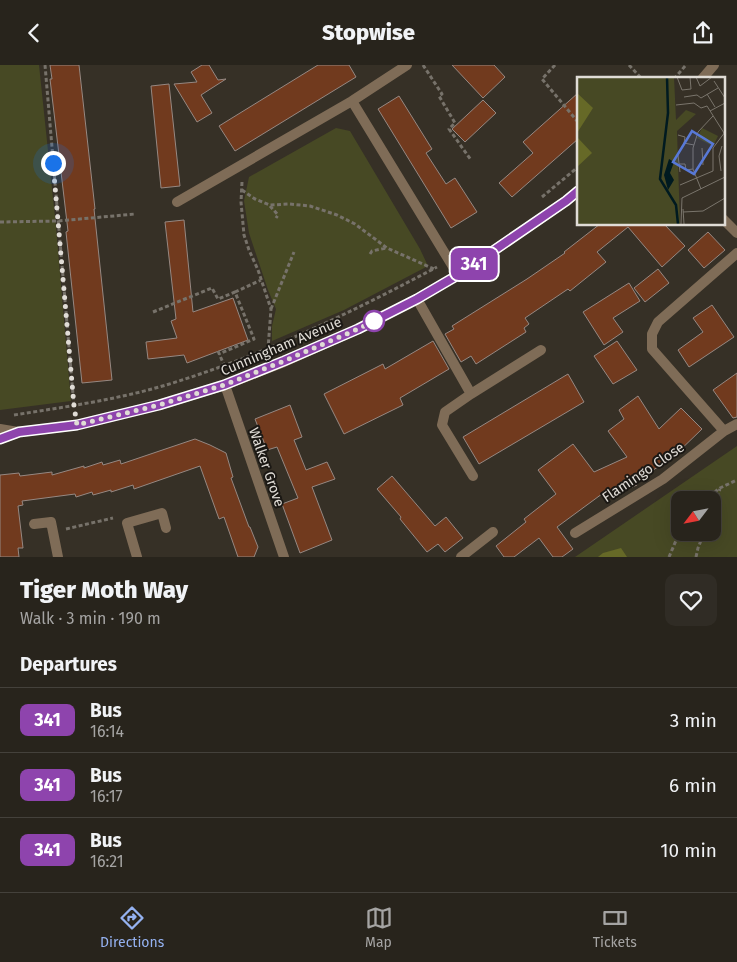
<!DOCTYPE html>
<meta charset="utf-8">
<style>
body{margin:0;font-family:"Fira Sans",sans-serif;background:#302c25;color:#f1f3f6;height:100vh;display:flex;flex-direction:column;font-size:19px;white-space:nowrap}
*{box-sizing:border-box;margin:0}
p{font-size:16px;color:#a5a4a3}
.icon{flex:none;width:28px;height:28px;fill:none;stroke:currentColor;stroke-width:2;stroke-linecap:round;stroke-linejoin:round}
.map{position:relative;height:492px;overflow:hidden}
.drawer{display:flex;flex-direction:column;background:#28241c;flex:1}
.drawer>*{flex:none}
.badge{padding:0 10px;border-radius:8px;font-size:18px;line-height:32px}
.needle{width:32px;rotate:238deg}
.buttons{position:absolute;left:671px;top:426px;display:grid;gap:10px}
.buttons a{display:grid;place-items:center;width:50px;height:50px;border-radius:10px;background:#28241c;box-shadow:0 5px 20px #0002,0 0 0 1px #44413b;font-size:25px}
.you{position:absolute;width:25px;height:25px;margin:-12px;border:4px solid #fff;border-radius:50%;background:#1a73e8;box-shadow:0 0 0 8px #1a73e833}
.map>.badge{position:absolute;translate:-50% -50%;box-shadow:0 0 0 2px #fff}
h2{padding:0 20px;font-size:19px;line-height:45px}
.round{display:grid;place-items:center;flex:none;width:52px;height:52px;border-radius:10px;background:#302c25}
.head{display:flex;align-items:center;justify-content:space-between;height:85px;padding:0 20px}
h1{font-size:24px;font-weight:800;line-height:38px}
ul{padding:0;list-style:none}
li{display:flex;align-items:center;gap:15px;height:65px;padding:0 20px;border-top:1px solid #44413b}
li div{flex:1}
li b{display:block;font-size:19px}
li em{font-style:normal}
li .badge{min-width:55px;font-weight:700;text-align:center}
header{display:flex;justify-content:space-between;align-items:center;height:65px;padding:0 20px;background:#28241c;font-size:22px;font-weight:800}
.tabs{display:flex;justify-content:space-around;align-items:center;height:70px;border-top:1px solid #44413b;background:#28241c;font-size:14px;color:#a5a4a3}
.tabs a{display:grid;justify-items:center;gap:2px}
.tabs .active{color:#95b2f1}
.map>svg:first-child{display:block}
.green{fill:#474924;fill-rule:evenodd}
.forest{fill:#666927}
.building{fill:#713a1e;stroke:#968882}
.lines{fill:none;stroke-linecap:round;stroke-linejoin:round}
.path{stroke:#77726a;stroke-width:3;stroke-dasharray:4 2.5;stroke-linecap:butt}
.lane{stroke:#7f6c57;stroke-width:10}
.street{stroke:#7f6c57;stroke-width:10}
.line-casing{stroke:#fff;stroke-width:11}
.line{stroke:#8e44ad;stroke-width:8}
.walk{stroke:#e0dcd6;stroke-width:5;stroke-dasharray:0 9}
.stop-dot{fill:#fff;stroke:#8e44ad;stroke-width:2.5}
.labels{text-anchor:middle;stroke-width:4;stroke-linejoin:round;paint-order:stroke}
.street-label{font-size:14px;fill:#e0dcd6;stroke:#1b1814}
.inset-river{fill:none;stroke:#001a20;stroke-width:2.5}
.inset-road{fill:none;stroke:#7a756c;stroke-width:1}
.view{fill:#5879d7;fill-opacity:0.15;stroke:#5879d7;stroke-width:2.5}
.inset-edge{fill:none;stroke:#e0dcd6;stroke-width:2.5}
</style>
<header><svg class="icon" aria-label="back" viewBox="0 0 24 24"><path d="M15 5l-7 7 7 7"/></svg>Stopwise<svg class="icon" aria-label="share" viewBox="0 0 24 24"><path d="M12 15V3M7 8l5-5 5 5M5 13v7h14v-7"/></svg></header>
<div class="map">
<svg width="737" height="492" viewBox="0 0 737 492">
<rect width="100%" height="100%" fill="#363026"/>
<path class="green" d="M0 0H39L56 162 71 336 0 345Z
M336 63 350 66 420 184 428 201 344 245 272 276V261L276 244 268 225 249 168 244 136 249 112Z
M737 381V492H575ZM680 435H712V468H680Z"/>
<path class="forest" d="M621 483 627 492H598L603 488Z"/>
<path class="building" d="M50 0H79L95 144H94L112 315 82 318 66 167 68 166 50 14H52Z
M202 0H209L218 15 226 14 201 30 212 48 197 57 174 19 197 17 191 7Z
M318 0H349L356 12 235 86 219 61Z
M452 0H494L505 12 483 33Z
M169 19 180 121 161 123 151 21Z
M578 28V74L512 132 499 118 533 88 523 77Z
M399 31 432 84 426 88 446 119 455 113 477 147 451 163 378 44Z
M483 35 496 48 465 77 452 64Z
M184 155 193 247 233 233 248 275 187 298 184 290 148 294 146 277 177 273 171 256 176 254 165 157Z
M600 159H664L685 181 662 202 628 162 597 187 606 197 570 226 568 224 525 253 529 259 524 263 526 267 476 299 471 291 461 297 445 269 454 264 452 261 527 214 565 188 564 187Z
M708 167 725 185 704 203 688 185Z
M658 204 669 218 645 237 634 223Z
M629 218 640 236 613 253 623 267 604 280 583 247Z
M712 240 734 272 689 302 678 285 703 267 693 253Z
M433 276 449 304 400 333 403 340 344 369 324 329 383 299 385 304Z
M617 276 637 305 613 319 594 291Z
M737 308V352L733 353 713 325Z
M568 309 584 337 479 399 463 372Z
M638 331 659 364 681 343 702 364 673 392 635 417 637 420 609 432 606 426 557 462 573 484 562 492H553L539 473 514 492H504L496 481 526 457 524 454 556 429 538 405 573 379 594 407 627 392 608 366 624 354 619 345Z
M290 340 302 372 294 375 306 405 327 397 335 414 312 422 332 475 300 488 282 439 298 433 277 382 267 385 255 354Z
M195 374 210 380 226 388 233 412 231 413 249 462H250L258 482 254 492H238L224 452 219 454 200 401 134 424 133 420 111 427V425L93 430 92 427 76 432 75 429 22 436 23 440 18 441 23 483H18L19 492H0V410L19 408 20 411 52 407V410L84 401V403L102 397 103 400 120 395 121 399Z
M392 411 435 461 446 452 463 473 445 487 438 479 427 487 400 454 401 452 377 424Z"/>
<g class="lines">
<path class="path" d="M45 0 74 341
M423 0 442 29 439 31 455 58 449 64 471 95
M555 0 542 14 578 57
M629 0 642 14
M674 14 686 0
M242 117 241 137 244 170 249 185 258 205 271 244 268 284
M242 125 255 134 270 140 289 139 310 141 337 150 355 159 387 183 434 204
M542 132 578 102
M270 141 278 150 276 153
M0 157 58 156 135 149
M370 189 372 186 386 183
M235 227 261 215
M271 244 294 187
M153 247 212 223 218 234 235 227 254 274 219 289
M218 286 224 300
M14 350C71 341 129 333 185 314 272 286 356 245 437 202
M704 435 720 423 737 415
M712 444 720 424
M66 464 113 453
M669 492 680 466
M696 492 698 483 704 468"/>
<path class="lane" d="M417 234 471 329
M473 411 442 360 445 347 471 329 541 285
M34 459 51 457 58 492
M137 492 127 458 162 448 166 463"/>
<path class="street" d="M702 14 714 0
M352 36 458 210
M177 137 352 36 407 0
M723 154 737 168
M225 320 284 492
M0 364 18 367
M724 366 652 284V269L658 257 737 188
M0 374 19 367 77 360 159 340 225 320 284 297 358 264 417 234 458 210 566 136 578 126
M575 468 663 414 724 366 737 359
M461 492 493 467"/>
</g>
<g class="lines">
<defs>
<path id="line" d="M0 374 19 367 77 360 159 340 224 320 284 296 358 264 417 234 458 210 566 136 578 126"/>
</defs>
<use href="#line" class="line-casing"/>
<use href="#line" class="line"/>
<path class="walk" d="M53 98 74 341 77 360 159 340 224 320 284 296 358 264 374 256"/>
</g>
<circle class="stop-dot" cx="374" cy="256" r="10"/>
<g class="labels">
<g class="street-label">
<text transform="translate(281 281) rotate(-23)" y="5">Cunningham Avenue</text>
<text transform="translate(267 402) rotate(71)" y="5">Walker Grove</text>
<text transform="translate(643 407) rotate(-34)" y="5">Flamingo Close</text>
</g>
</g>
<g transform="translate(577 12)">
<rect width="148" height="148" fill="#363026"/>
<path d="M0 0H97L99 43 109 33 119 37 100 54 103 147H0ZM125 51 141 59 136 69 120 61Z" fill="#474924"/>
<path d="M0 16 16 31 0 56ZM0 60 15 76 0 90Z" fill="#666927"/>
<path d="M92 82 97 85 93 96 97 103 91 113 87 98Z" fill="#001a20"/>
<path class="inset-river" d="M90 0 91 36 83 102 99 128 101 147"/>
<path class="inset-road" d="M100 0 105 13 114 12 113 0M119 0 123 9 135 0M137 4 148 21M130 17 138 30M107 20 120 18 124 21 141 11M99 28 117 26 124 31 130 29 147 56M133 34 148 26M101 58 108 60 107 66 117 68M125 71 126 88M101 78 103 95M102 87H108L109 93 116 92M144 94 142 79 145 69M103 108 136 94V71L148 55M124 112 116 92V71L121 55 136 39M106 132 107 147M106 135 126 134 148 121M104 147 105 121 148 100"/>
<path class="view" d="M115 54 136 67 117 97 96 85Z"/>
<rect width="148" height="148" class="inset-edge"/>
</g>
</svg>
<div class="buttons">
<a><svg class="needle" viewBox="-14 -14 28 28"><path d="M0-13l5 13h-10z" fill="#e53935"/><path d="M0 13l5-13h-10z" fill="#a5a4a3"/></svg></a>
</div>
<div class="you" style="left:53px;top:98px"></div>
<b class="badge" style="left:474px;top:199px;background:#8e44ad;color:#fff">341</b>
</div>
<section class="drawer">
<div class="head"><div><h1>Tiger Moth Way</h1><p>Walk · 3 min · 190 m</p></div><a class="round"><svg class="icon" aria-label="heart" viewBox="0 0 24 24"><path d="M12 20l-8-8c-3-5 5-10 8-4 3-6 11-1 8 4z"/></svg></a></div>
<h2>Departures</h2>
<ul>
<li><span class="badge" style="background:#8e44ad;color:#fff">341</span><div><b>Bus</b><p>16:14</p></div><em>3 min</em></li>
<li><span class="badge" style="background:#8e44ad;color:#fff">341</span><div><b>Bus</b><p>16:17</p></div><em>6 min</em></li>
<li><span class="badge" style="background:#8e44ad;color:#fff">341</span><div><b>Bus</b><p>16:21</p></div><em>10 min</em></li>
</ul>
</section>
<nav class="tabs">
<a class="active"><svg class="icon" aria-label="directions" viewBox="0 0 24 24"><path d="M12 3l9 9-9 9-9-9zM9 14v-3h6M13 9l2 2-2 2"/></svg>Directions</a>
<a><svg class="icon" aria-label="map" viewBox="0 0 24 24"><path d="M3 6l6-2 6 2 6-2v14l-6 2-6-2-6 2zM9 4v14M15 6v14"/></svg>Map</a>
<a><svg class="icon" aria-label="tickets" viewBox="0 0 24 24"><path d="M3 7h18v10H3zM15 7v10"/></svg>Tickets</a>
</nav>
